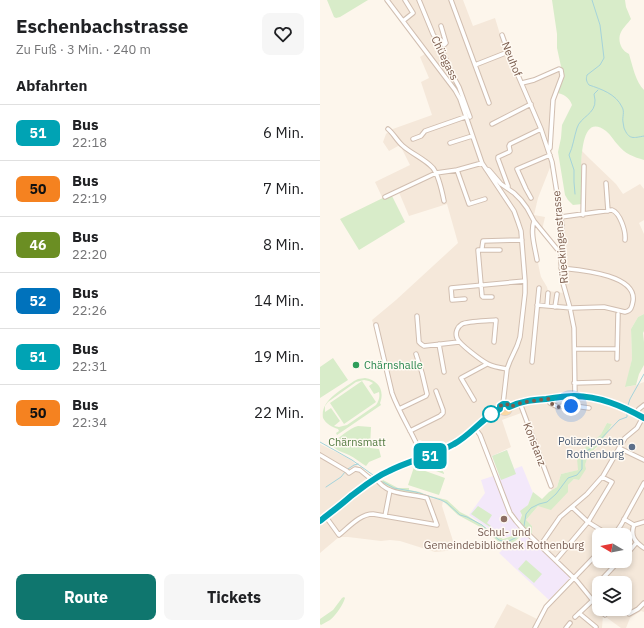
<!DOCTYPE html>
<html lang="de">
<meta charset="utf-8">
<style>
body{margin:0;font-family:"IBM Plex Sans",sans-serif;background:#f6f6f6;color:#202124;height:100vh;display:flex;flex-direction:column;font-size:15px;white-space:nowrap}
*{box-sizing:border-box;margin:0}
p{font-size:13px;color:#757577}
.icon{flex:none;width:22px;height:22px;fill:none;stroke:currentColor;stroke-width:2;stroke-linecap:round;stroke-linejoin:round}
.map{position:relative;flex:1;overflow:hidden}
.drawer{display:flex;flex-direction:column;background:#fff;width:320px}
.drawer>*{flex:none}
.badge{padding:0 8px;border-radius:6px;font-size:14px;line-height:26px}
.needle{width:26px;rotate:280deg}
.fabs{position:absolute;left:272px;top:528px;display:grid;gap:8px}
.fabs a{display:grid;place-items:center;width:40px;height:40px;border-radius:8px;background:#fff;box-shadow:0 2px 6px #0003;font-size:20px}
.you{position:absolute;width:20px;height:20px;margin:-10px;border:3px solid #fff;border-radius:50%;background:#1a73e8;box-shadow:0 0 0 6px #1a73e833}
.map>.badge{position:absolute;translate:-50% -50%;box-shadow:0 0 0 2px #fff}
h2{padding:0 16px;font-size:15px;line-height:36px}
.round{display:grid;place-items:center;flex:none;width:42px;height:42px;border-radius:8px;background:#f6f6f6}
.overview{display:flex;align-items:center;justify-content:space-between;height:68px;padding:0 16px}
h1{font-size:19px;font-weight:700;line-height:30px}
.button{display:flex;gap:8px;margin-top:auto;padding:8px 16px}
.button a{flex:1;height:46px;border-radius:8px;background:#0f766e;color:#fff;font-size:16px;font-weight:700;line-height:46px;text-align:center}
.button a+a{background:#f6f6f6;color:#202124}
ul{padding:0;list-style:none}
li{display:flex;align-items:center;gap:12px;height:56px;padding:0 16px;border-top:1px solid #e0e0e0}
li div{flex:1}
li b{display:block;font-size:15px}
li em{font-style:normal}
li .badge{min-width:44px;font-weight:700;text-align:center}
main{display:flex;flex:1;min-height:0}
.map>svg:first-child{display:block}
.residential{fill:#f5e8da;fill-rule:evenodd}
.education{fill:#f3e8fa}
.green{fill:#d8ecc9;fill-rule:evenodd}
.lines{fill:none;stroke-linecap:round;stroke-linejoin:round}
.stream{stroke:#a5d3da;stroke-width:1}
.minor-casing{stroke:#d1beb0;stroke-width:5.5}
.major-casing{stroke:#dad1cd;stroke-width:6}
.minor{stroke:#fff;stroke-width:3.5}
.major{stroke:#fbd9a5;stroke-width:4.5}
.line-casing{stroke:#fff;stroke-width:9}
.line{stroke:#00a3b4;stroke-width:6}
.walk{stroke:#7a5c4d;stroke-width:4;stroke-dasharray:0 7.2}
.leisure-dot{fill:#2e9e5b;stroke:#fffaf3;stroke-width:1.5}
.stop-dot{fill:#fff;stroke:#00a3b4;stroke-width:2}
.service-dot{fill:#5c6f8a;stroke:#fffaf3;stroke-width:1.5}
.education-dot{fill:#8d6e63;stroke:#fffaf3;stroke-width:1.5}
.labels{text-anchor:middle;stroke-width:3;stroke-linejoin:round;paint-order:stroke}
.street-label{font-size:11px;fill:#7a5c4d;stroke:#fffaf3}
.leisure-label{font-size:11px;fill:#27864d;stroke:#fffaf3;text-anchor:start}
.service-label{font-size:11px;fill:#4e5e75;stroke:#fffaf3;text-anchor:end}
.park-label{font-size:11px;fill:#537a41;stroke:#fffaf3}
.education-label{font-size:11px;fill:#785e54;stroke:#fffaf3}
</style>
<main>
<section class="drawer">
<div class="overview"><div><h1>Eschenbachstrasse</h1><p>Zu Fuß · 3 Min. · 240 m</p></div><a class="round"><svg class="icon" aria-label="heart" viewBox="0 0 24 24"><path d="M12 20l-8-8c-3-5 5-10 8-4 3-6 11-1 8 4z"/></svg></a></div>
<h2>Abfahrten</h2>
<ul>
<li><span class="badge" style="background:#00a3b4;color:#fff">51</span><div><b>Bus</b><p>22:18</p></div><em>6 Min.</em></li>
<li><span class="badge" style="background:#f58220;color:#111">50</span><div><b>Bus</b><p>22:19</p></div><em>7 Min.</em></li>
<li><span class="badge" style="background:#6b8e23;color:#fff">46</span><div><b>Bus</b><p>22:20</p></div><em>8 Min.</em></li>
<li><span class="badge" style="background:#0072bc;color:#fff">52</span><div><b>Bus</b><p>22:26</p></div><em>14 Min.</em></li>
<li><span class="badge" style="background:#00a3b4;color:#fff">51</span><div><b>Bus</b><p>22:31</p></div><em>19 Min.</em></li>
<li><span class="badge" style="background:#f58220;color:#111">50</span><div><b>Bus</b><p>22:34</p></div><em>22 Min.</em></li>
</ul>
<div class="button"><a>Route</a><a>Tickets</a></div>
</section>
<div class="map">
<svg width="324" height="628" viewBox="0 0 324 628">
<rect width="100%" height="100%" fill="#fdf6ec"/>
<path class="residential" d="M69 0H143L153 26 175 18 183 44 205 98 218 125 231 165 218 198 214 215 225 217 222 230 217 223 213 225 215 248 220 273 221 277 227 287 228 291 244 293 242 282 240 255 239 218 262 213 261 162 262 151 271 160 296 184 303 194 320 184 324 189V220L319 223 324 234V314L318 317 311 329 312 359 306 387 316 385 324 382V612L321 611 310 618 306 628H301L283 615 282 628H174L187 604 219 620 230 606 255 578 212 535V526L206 521V520L218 506 248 485 254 479 259 480 267 459H270L269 454 276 449 284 438 292 424 287 423 281 434 272 444 262 450 259 470 241 474 237 487 232 491 201 413 182 420 191 447 170 457 160 432 155 425 140 438 126 446 119 447 107 451 102 447 104 444 101 440H98L94 434 78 403 73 389H69L57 336 52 320 76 300 138 243 127 204 89 216 78 190 62 197 55 182 90 165 80 145 69 151 63 142 66 134 70 130 112 115 101 82 109 78 100 57 108 52ZM279 535H305V561H279ZM279 583H305V609H279Z
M239 71 241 75 233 98 229 147 223 129 204 83Z
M0 444 30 459 56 483 67 490 68 492 95 497 119 499 123 501 122 506 133 541 132 549 126 551 115 552 80 541 70 540 61 541 28 537H19L0 553Z"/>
<path class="education" d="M187 450 194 469 202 466 213 493 208 505 203 510 199 523 200 528 191 536 183 538 149 515 165 493 161 480 179 474 172 456Z
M206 534 250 577 249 579 241 587 229 600 179 553 186 547 195 543Z"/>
<path class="green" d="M7 0H48L20 17 16 18 14 17Z
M232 0H305L306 7 311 19C308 23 303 28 301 32 297 40 301 51 309 54 312 64 316 83 324 90V160C314 157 305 154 298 145 294 141 291 135 286 131 254 106 262 190 262 204L253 205 248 200 245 195 238 152 241 138 242 125 252 105C250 98 243 93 236 93L242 71 237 48V34Z
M71 194 85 222 39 250 20 219Z
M324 314V331L323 333 324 342V365L319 374 316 385 305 387 312 359 311 329 318 317Z
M13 358 28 380 0 398V367Z
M45 378C58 380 65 390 60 403L61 405 17 435 16 433 19 431 18 429C12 427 6 424 3 418 0 400 23 389 34 381L38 379ZM44 380 49 381 53 383 49 386 54 394 59 392C60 397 59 401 56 405L27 425 19 427 14 426 20 421 11 408 5 412V406L8 402 36 382Z
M42 381 56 402 24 424 10 403Z
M287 423 292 424C286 435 280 446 269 454L271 456V459H267L265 465 266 469 259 480 254 479 248 485V492L231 510 218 506 206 520 212 526V535L199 523 202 515 200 511 208 505 213 492 222 499 229 492 237 487 241 474 258 470 257 458 262 450 272 443 281 434Z
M38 426 51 427 50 448 59 449 61 457 49 462 46 466C41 463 35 458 29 455 23 452 15 451 12 444 18 438 30 428 38 426Z
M187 450 196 474 181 480 172 456Z
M113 457 124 473V474L95 463Z
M94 467 125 478 119 495 88 485Z
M63 480 78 488H89V490L100 492 106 495 127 500 140 512 148 516 183 539 192 536 200 527 206 532 194 542 183 546 164 529 138 515 123 501 119 499 99 495 100 493H95V494C82 492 72 490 61 482Z
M158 506 172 515 167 523 171 526 170 527 151 514Z
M206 560 222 574 214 583 198 569Z
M24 597 25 598C23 605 16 615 10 620 7 622 4 623 1 625L0 624V619L13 610 22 598Z"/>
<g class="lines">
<path class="stream" d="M272 0 280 25 284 58 280 65 267 75C266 79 266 81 269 85 281 89 296 94 302 107 305 112 302 117 303 122 303 124 304 126 304 128 309 140 313 138 324 136
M255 194 254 182V170L249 155C253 147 254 137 257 128 260 117 276 114 275 100 275 98 274 96 274 94L278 90
M307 408 310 399 324 374
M0 442 32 460 53 475
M28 469 34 465 38 464
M63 482 74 488 96 492 121 500 127 503 140 515 147 517 162 525 179 540 186 542 191 540 197 537 202 531
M6 487 21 477 25 472
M204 526 206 514 211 508 219 504 227 502 236 494 248 478 257 475 262 469V457L265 452 273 447 299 420 307 417V411"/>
<defs>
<path id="minor" d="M67 0 135 90 140 99 162 163 194 211 198 222 201 231 205 281V293L200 337 197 346 190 361 187 369 183 404
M99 0 113 34 121 48 133 76 139 87 150 117
M131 0 169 103
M83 21 93 13 85 0
M182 35 188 52 221 129 232 162 242 225 241 263 242 274 243 283 250 308 254 328 255 396
M117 41 121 40 124 45 126 43 121 26
M155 65 188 52
M202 83 214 80 239 69 241 70 242 76 233 100 230 148 228 150
M172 124 211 104
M68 129C74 134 77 141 83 146 92 154 105 159 113 168 119 176 122 191 124 201
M93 139 101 136 105 131 145 117
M130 143 152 136
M166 169 169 170 181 184 194 193 201 200 207 208 214 221 237 249 241 251
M137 170 149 204 165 199
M286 183 288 211
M188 188V186L178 159V157L189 152 190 151 189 146 190 144 221 129
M65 197 116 173 137 170 162 163
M211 198 206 189 197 169 230 155
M263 215 264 166
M241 217 292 210C300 213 306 231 305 240
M214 221C210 232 215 248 217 260
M162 248 163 241 202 240
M172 297H163L162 296 158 250H180
M145 299 132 300 131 288 205 281
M217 305 252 308 284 307 305 312C311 311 312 307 313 301 317 274 259 270 241 268
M227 306 228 293
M235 307 237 294
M97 316 99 342 101 344 104 346 139 342
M56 325 72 393C80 415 94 435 103 458
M174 342 176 320C168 321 148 321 142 324 137 327 135 333 137 338 139 344 162 361 168 364 174 367 181 368 187 369
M119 344 124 372
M255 349H297
M297 359 298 314
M212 362 219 288
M254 383 289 382
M229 399 230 403 238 407 247 405 269 408
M154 400 141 378 167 364
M200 403 231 486
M79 409 106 396 107 394 102 373 96 354
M316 414 319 409 324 405
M155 428 160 435 190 513 196 521 203 529 257 581 279 608
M90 431 120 416 123 413V410L116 391
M299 448 324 460
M0 455 27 471 29 473 35 469 40 470 52 480
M283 476 305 438 317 428 323 417
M252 507 268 522 289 535
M65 516 70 490
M6 517 19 535C29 527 40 514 53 514L117 525 107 498C90 493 66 496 56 478
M304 519 314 525 324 522
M314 525C310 536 315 542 324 548
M294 535 301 525 324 483
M220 546 240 517 267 494 282 477 292 482 268 522 236 560
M305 555 307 554 317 542
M283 578 299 561
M280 609 285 615
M305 609 309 614 318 609 324 603
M259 613 276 627
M255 617 272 601
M215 628 226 607 279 552
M246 628 250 623"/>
<path id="major" d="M180 408a5 5 0 1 1 10 0a5 5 0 1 1-10 0Z
M189 407C201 401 213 400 226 399 235 398 244 396 254 396 279 396 302 406 324 418
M0 521C10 513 21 505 31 496 43 487 55 477 69 471 90 460 114 456 134 444 151 435 162 418 180 409"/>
</defs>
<use href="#minor" class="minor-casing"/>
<use href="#major" class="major-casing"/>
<use href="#minor" class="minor"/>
<use href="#major" class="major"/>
</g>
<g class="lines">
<defs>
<path id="line" d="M0 521C10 513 21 505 31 496 43 487 55 477 69 471 90 460 113 456 134 444 151 435 162 418 180 409V406L183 404H187L189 407C201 401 213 400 226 399 235 398 244 396 254 396 279 396 302 406 324 418"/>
</defs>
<use href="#line" class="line-casing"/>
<use href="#line" class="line"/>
<path class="walk" d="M171 414 180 409V406L183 404H187L189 407 204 402 228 399H229L230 403 238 407 251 406"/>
</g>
<circle class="leisure-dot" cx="36" cy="365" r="4"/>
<circle class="stop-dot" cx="171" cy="414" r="8"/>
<circle class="service-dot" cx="312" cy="447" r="4"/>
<circle class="education-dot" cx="184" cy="519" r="4"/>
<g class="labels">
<g class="street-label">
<text transform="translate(125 58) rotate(64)" y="4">Chüegass</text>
<text transform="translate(192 59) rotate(68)" y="4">Neuhof</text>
<text transform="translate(240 237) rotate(-95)" y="4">Rüeckingenstrasse</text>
<text transform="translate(215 444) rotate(69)" y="4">Konstanz</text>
</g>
<g class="leisure-label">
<text x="44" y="369">Chärnshalle</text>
</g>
<g class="service-label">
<text x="304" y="445">Polizeiposten<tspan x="304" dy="13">Rothenburg</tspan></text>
</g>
<g class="park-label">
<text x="37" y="446">Chärnsmatt</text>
</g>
<g class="education-label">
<text x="184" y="536">Schul- und<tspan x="184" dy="13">Gemeindebibliothek Rothenburg</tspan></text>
</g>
</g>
</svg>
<div class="fabs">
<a><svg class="needle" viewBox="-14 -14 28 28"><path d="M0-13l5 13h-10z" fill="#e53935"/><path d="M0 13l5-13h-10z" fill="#757577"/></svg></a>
<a><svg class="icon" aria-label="layers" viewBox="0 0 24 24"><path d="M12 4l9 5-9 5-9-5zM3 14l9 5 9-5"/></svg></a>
</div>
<div class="you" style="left:251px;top:406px"></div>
<b class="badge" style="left:110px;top:456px;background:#00a3b4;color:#fff">51</b>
</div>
</main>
